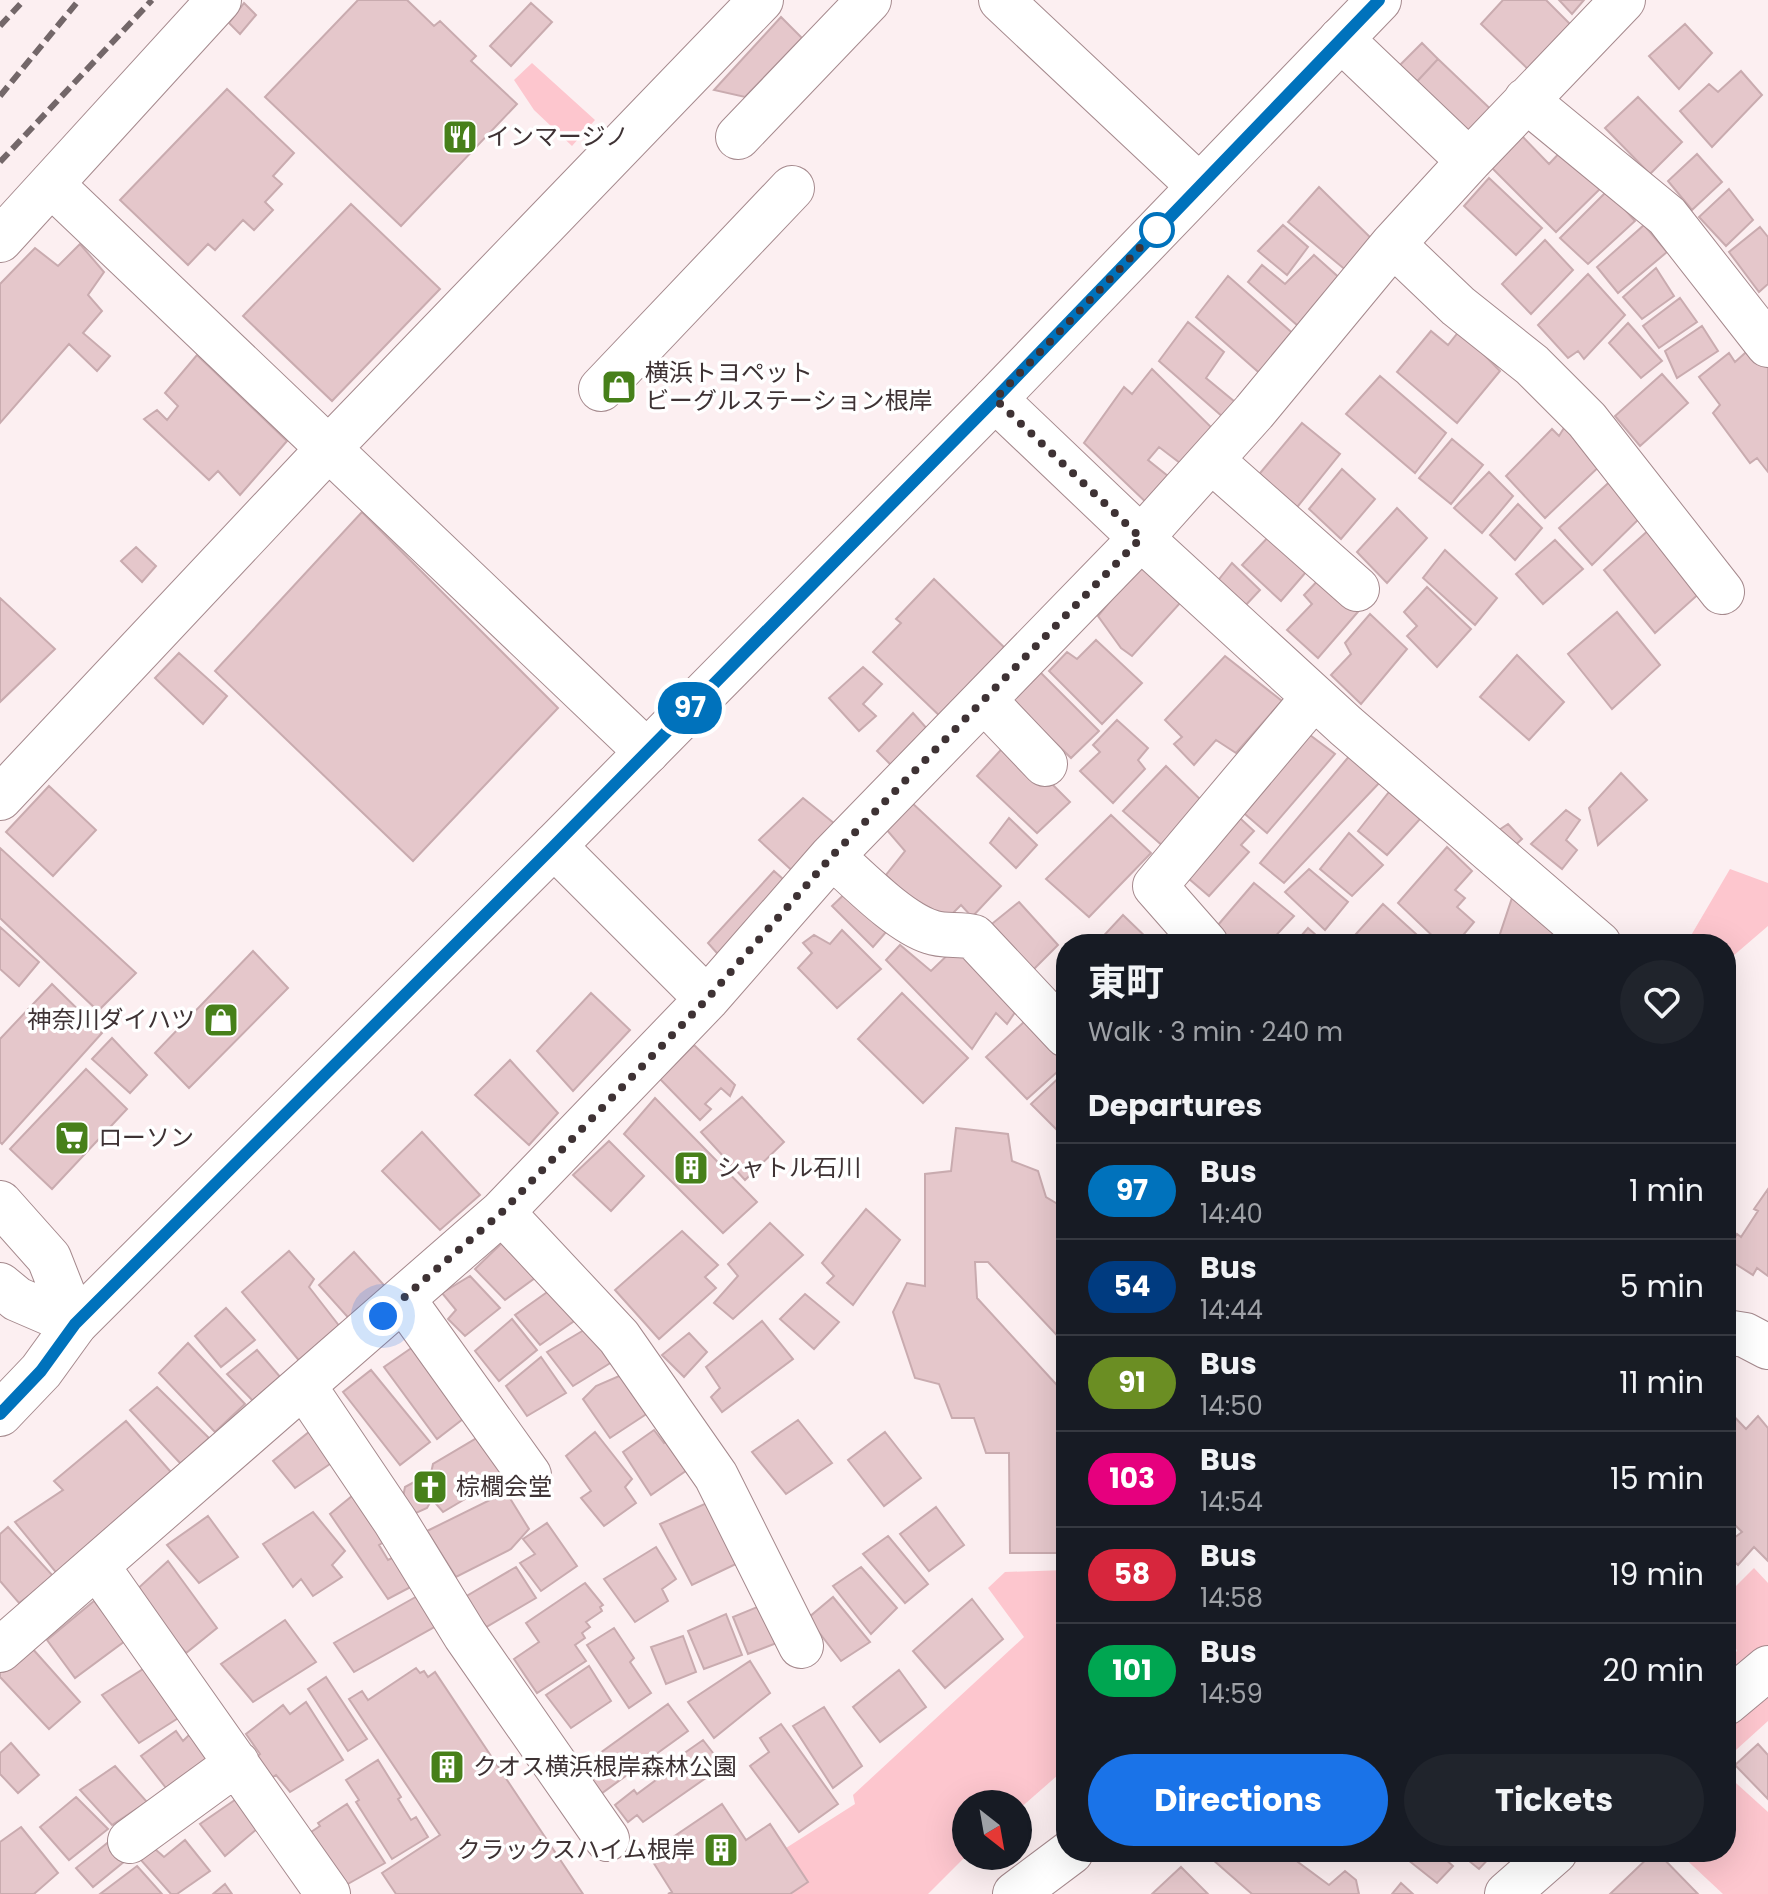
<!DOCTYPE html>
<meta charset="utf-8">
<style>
body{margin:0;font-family:Poppins,"Noto Sans JP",sans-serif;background:#20242c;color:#f1f3f6;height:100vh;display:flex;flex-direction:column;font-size:30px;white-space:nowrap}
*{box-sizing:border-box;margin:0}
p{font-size:26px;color:#9ea1a6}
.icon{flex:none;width:44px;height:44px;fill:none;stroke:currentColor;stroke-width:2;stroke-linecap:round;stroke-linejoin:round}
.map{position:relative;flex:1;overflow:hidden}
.sheet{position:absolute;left:1056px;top:934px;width:680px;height:928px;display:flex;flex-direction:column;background:#171b24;border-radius:32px;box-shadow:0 8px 32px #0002}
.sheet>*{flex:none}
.badge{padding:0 16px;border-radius:26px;font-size:28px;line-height:52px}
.needle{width:52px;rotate:149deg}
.buttons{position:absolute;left:952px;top:1790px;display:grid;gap:16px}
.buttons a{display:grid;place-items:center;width:80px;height:80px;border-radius:50%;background:#171b24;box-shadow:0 8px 32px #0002;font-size:40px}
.you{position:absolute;width:40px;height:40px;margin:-20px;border:6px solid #fff;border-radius:50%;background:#1a73e8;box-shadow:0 0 0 12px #1a73e833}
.map>.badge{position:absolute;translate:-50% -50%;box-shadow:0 0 0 4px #fff}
h2{padding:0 32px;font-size:30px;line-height:72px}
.round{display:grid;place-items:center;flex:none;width:84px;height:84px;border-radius:42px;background:#20242c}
.overview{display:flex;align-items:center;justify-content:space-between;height:136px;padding:0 32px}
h1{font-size:38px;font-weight:700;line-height:60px}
.button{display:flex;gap:16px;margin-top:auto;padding:16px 32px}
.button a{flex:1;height:92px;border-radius:48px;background:#1a73e8;color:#fff;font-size:32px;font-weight:700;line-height:92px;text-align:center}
.button a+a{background:#20242c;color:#f1f3f6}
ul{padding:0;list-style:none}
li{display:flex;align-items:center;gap:24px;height:96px;padding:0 32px;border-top:2px solid #363941}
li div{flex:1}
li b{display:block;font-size:30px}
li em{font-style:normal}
li .badge{min-width:88px;font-weight:700;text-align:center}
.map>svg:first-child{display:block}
.green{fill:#fdc6ce}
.building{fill:#e5c7cb;stroke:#c9abaf;stroke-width:2}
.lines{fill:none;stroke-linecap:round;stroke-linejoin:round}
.minor-casing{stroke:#a5898d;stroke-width:46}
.major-casing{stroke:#a5898d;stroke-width:46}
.minor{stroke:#fff;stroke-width:44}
.major{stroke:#fff;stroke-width:44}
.rail{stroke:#736769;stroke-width:6;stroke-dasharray:12 6;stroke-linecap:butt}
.line-casing{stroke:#fff;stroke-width:18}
.line{stroke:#0072bc;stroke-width:12}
.walk{stroke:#3e3234;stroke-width:8;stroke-dasharray:0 14.4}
.stop-dot{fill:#fff;stroke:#0072bc;stroke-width:4}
.labels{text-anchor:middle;stroke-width:7;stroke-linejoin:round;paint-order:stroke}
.poi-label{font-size:24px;fill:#3e3234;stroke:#fff;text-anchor:start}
</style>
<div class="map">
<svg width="1768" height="1894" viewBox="0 0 1768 1894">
<rect width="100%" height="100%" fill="#fceff1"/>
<path class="green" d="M532 63 595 120 572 146 534 110 514 80Z
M1730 869 1768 883V926L1726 962V944H1686Z
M1754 1568 1768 1583V1646L1726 1684V1660L1737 1651 1726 1624V1596Z
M1066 1570V1768L1018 1810V1804H966V1856L928 1894H790L808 1881 786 1848 855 1804 853 1795 1024 1637 988 1588 1005 1572Z
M1768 1693V1721L1726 1759V1730Z
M1726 1774 1768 1812V1894H1723L1678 1852H1726Z"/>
<path class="building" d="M358 0H407L434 26 440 21 476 56 471 61 517 104 401 226 265 97Z
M1503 0H1546L1574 28 1532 73 1481 24Z
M1559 0H1584L1572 14Z
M244 3 256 15 240 34 229 23Z
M531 3 552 22 511 66 490 46Z
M781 17 802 38 745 97 714 90Z
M1685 24 1712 53 1679 89 1649 56Z
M1422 43 1438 59 1411 88 1393 72Z
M1438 59 1500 118 1468 151 1408 91Z
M1741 71 1762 95 1712 147 1680 111 1709 84 1718 92Z
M227 89 294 153 273 176 282 184 265 202 273 210 254 230 243 220 215 250 208 244 188 265 120 200Z
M1638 97 1682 142 1650 174 1605 128Z
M1522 136 1549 164 1567 145 1606 183 1556 232 1492 168Z
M1697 154 1722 182 1692 210 1668 181Z
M1489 178 1542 228 1516 255 1464 206Z
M1319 187 1377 244 1348 272 1288 222Z
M1729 189 1753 220 1726 246 1699 217Z
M1608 190 1635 221 1588 264 1560 238Z
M351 204 440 289 332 401 243 316Z
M1283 225 1308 247 1287 275 1258 251Z
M1644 225 1667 252 1618 293 1597 267Z
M1760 227 1768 237V284L1759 292 1729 252Z
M1545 240 1573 270 1531 314 1502 284Z
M80 244 104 272 88 295 102 311 83 333 110 356 97 371 69 344 0 423V284L35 248 58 266Z
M1314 255 1344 282 1306 333 1248 282 1262 265 1285 284Z
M1656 268 1674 296 1642 319 1623 297Z
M1588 274 1625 315 1584 359 1578 351 1568 358 1538 325Z
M1228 276 1297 337 1264 377 1196 317Z
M1680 298 1697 322 1659 348 1643 326Z
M1188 322 1224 352 1206 378 1235 402 1224 418 1159 361Z
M1628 323 1662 361 1641 378 1609 343Z
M1702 326 1718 351 1677 378 1665 351Z
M1460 330 1500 371 1457 423 1397 372 1431 331 1448 345Z
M1754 345 1768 365V472L1757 458 1750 463 1713 413 1720 405 1699 377 1729 353 1735 362Z
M197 355 287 441 240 495 218 471 209 480 144 419 157 410 167 420 178 406 165 393Z
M1152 369 1212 428 1184 466 1159 447 1148 460 1178 484 1153 509 1084 443 1124 387 1132 394Z
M1662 374 1688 403 1640 446 1615 416Z
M1380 376 1446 433 1415 473 1346 414Z
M1302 423 1340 454 1294 511 1256 478Z
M1567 423 1605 461 1545 518 1506 476 1552 429 1559 436Z
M1452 439 1483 465 1451 504 1419 478Z
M1342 469 1375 499 1341 539 1309 509Z
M1489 472 1513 496 1482 533 1454 508Z
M1616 476 1647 511 1592 565 1559 528Z
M1518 504 1542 528 1515 560 1490 535Z
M1397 508 1427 538 1387 583 1357 552Z
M362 512 558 708 413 861 215 671Z
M1651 528 1702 591 1655 633 1604 570Z
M1273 532 1312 565 1281 601 1242 565Z
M1555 540 1583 569 1543 604 1516 574Z
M136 547 156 566 142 582 121 561Z
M1445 550 1497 598 1475 625 1423 578Z
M1143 561 1181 602 1132 656 1121 648 1098 616Z
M1232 563 1260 590 1244 607 1216 583Z
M1325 573 1363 606 1318 658 1287 630 1312 604 1304 595Z
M934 579 1009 652 943 719 873 652 901 623 896 619Z
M1427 587 1471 629 1437 667 1407 636 1417 626 1404 612Z
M0 598 55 649 0 702Z
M1617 612 1660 665 1612 709 1568 654Z
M1370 614 1407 649 1361 704 1331 675 1351 654 1345 643Z
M1096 640 1142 683 1102 724 1049 671 1067 652 1077 659Z
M179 653 227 696 203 724 155 678Z
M1517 655 1564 702 1529 740 1480 697Z
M1225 656 1282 701 1236 753 1216 740 1194 765 1174 744 1182 737 1165 720Z
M863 667 882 684 863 704 876 716 859 731 829 698Z
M1039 671 1099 731 1071 758 1012 700Z
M913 713 929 731 892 766 877 751Z
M1117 720 1148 748 1138 760 1145 769 1113 803 1080 771 1100 752 1093 745Z
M1306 732 1335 754 1267 833 1239 809Z
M1009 741 1070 802 1037 833 977 776Z
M1351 754 1382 780 1284 883 1260 863Z
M1166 766 1204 803 1164 847 1123 811Z
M1621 773 1647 800 1598 845 1589 808Z
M49 786 96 830 53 876 6 832Z
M1389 792 1420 819 1387 855 1358 831Z
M803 798 840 828 798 876 759 840Z
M910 801 1001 886 972 917 961 905 948 918 904 893 886 875 905 851 886 829Z
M1230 809 1254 831 1241 845 1249 852 1209 896 1181 872Z
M1566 810 1580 820 1566 840 1577 850 1562 869 1531 844Z
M1111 815 1151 853 1089 917 1046 879Z
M1009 818 1037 845 1016 868 990 843Z
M1508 824 1522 839 1510 850 1496 832Z
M1349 833 1383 865 1352 896 1320 869Z
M1447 847 1472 871 1455 890 1465 898 1457 907 1474 922 1464 934 1472 944H1441L1398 903Z
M0 848 136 973 98 1011 0 918Z
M1309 869 1348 902 1325 930 1285 892Z
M774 871 792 887 724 961 708 943Z
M1254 883 1294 916 1268 944H1226L1212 932Z
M854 885 893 924 873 947 832 906Z
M1514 892 1558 926 1545 944H1503L1498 940Z
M1019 902 1058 945 1030 973 988 927Z
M1383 904 1427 944H1347Z
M1123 915 1153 944H1096Z
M0 927 39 962 19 986 0 969Z
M1308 928 1326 944H1294Z
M842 930 881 969 837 1008 798 968 812 953 803 943 814 935 830 944Z
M960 943 1020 1005 1007 1024 996 1013 972 1049 886 960 900 945 931 971Z
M253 951 288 988 189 1088 155 1053Z
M52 984 102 1033 2 1144 0 1142V1039Z
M591 993 630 1030 573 1091 537 1051Z
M902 993 968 1058 923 1103 858 1039Z
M1025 1021 1066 1064 1027 1099 986 1057Z
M112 1038 147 1075 130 1093 92 1059Z
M694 1045 735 1085 730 1096 721 1088 705 1104 711 1109 700 1120 660 1079Z
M510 1060 558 1113 529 1145 475 1095Z
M86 1069 127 1109 52 1189 10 1149Z
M1066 1071V1139L1031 1104Z
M742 1097 784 1142 745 1180 701 1132Z
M655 1098 757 1202 723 1233 624 1134Z
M956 1128 1008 1134 1012 1161 1038 1171 1046 1197 1066 1209V1345L988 1262H975L977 1298 1066 1395V1489L1062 1553H1010L1009 1453H986L974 1418H952L939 1384 915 1378 893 1312 907 1283 925 1286V1174L951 1171Z
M422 1132 480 1195 440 1230 382 1171Z
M609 1141 644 1176 611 1211 573 1175Z
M1768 1189V1276L1757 1268 1753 1275 1726 1258V1251L1737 1234 1741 1237 1758 1211 1754 1209Z
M866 1209 900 1240 853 1305 827 1283 834 1276 822 1263Z
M770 1223 803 1255 733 1319 714 1303 738 1276 728 1264Z
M682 1231 718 1265 705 1277 716 1288 659 1339 615 1290Z
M505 1240 539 1275 505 1300 475 1269Z
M289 1251 314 1279 309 1287 344 1332 302 1364 242 1292Z
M354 1252 391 1293 353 1323 319 1285Z
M470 1276 500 1308 465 1336 448 1319 456 1310 442 1293Z
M550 1290 577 1319 540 1345 515 1315Z
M805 1294 839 1322 814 1349 780 1319Z
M226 1308 255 1340 221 1367 195 1336Z
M512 1319 537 1350 499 1381 475 1351Z
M762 1321 793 1359 722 1412 711 1397 720 1388 706 1367Z
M589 1327 612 1362 573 1386 547 1352Z
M689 1333 707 1352 684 1377 662 1355Z
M420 1342 472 1412 437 1439 384 1367Z
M188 1343 245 1404 215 1432 159 1373Z
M257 1350 281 1378 255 1403 227 1374Z
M541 1357 566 1393 527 1416 506 1386Z
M371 1370 430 1442 400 1465 343 1392Z
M626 1373 651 1411 610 1438 583 1399 596 1386Z
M157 1387 209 1438 181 1464 130 1410Z
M1726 1408 1746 1429 1758 1416 1768 1428V1561L1754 1547 1738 1565 1726 1554V1544L1742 1532 1730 1520 1726 1524Z
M798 1420 832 1463 786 1494 752 1452Z
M126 1421 177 1479 59 1576 15 1522 63 1490 54 1481Z
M320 1423 343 1455 295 1488 273 1461Z
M654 1430 664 1443 675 1437 693 1466 651 1495 623 1452Z
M487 1432 509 1473 443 1512 432 1499 427 1508 416 1513 409 1509 403 1497 405 1487 431 1473 433 1464Z
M595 1432 632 1479 625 1487 636 1503 604 1526 581 1498 591 1491 566 1456Z
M885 1432 921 1478 884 1506 848 1460Z
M363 1487 394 1536 379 1545 388 1560 403 1553 420 1582 388 1599 330 1514Z
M506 1492 529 1529 511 1549 456 1577 427 1531Z
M709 1502 738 1563 692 1585 660 1524Z
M936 1507 964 1545 929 1571 900 1534Z
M313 1512 345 1551 332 1565 342 1577 313 1596 301 1579 293 1587 263 1544Z
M208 1516 238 1557 199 1583 167 1545Z
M547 1523 577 1566 541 1591 520 1563 535 1554 523 1539Z
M8 1527 54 1577 19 1603 0 1581V1534Z
M888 1536 928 1584 905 1603 863 1554Z
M656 1547 676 1579 662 1589 668 1601 635 1622 604 1579Z
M168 1561 217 1628 186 1653 134 1592Z
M516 1567 536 1598 476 1633 458 1601Z
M861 1567 897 1608 871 1634 833 1586Z
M585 1583 603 1605 600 1607 602 1611 586 1622 590 1627 582 1633 585 1638 575 1645 586 1661 537 1693 514 1659 539 1642 526 1623Z
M428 1590 445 1621 354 1672 334 1643Z
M833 1597 870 1642 841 1661 808 1618Z
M972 1599 1003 1639 945 1688 913 1651Z
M94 1601 125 1641 75 1678 47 1640Z
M767 1603 782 1641 748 1654 733 1617Z
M726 1614 742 1655 704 1669 688 1631Z
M285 1620 316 1662 253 1702 221 1664Z
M614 1628 634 1658 630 1662 651 1693 629 1708 587 1645Z
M683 1636 696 1672 666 1684 651 1647Z
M31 1647 80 1702 49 1729 0 1677V1672Z
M750 1661 770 1693 714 1738 688 1702Z
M148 1666 180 1717 139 1743 102 1695Z
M589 1666 611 1701 571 1728 546 1695Z
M416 1668 420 1673 424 1671 428 1677 435 1672 583 1894H396L382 1873 440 1835 349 1699 362 1691 368 1700Z
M899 1670 926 1707 880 1742 853 1707Z
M326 1677 367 1739 348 1751 308 1689Z
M306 1702 343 1760 290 1792 276 1775 268 1780 255 1758 260 1754 246 1734 283 1705 290 1714Z
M668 1704 688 1731 598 1796 578 1769Z
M824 1707 862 1766 833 1788 793 1726Z
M781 1724 838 1804 799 1832 750 1766 769 1752 760 1738Z
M176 1731 183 1741 190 1734 208 1759 166 1788 141 1756Z
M703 1740 723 1766 643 1822 637 1815 628 1822 615 1805 634 1790 637 1794 679 1763 676 1759Z
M11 1743 39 1775 18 1793 0 1774V1753Z
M1758 1744 1768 1755V1799L1735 1765Z
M378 1760 401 1797 398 1799 411 1820 416 1817 428 1837 392 1859 356 1802 359 1800 346 1780Z
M115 1766 147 1802 112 1825 80 1790Z
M242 1795 264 1823 225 1856 200 1824Z
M76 1797 108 1829 69 1860 40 1827Z
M347 1804 385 1863 346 1885 311 1832 320 1826 318 1823Z
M722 1804 746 1840 770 1824 808 1882 790 1894H668L672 1892 648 1854Z
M21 1827 58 1873 34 1894H0V1842Z
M116 1836 131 1856 93 1887 76 1868Z
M185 1840 210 1871 177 1894H171L140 1859 155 1849 164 1857Z
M1204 1852H1307L1298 1862 1329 1885 1345 1871 1356 1880 1359 1894H1252Z
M1398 1852H1452L1444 1858 1453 1866 1437 1883Z
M1458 1852H1495L1479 1869Z
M1654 1852H1657L1698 1894H1610Z
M137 1866 162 1894H100Z
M1181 1867 1208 1894H1152Z
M1401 1883 1413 1894H1392Z
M225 1884 232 1894H213Z"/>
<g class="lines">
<defs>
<path id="minor" d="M1001 0 1199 186
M1341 39 1469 161
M1526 100 1667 216 1768 345
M738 137 869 0
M51 184 647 752
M0 240 219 0
M1393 244 1458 306 1532 365 1587 420 1722 592
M601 389 792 188
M995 399 1141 538 1346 726 1599 944
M1211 460 1357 589
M984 700 1045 764
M0 798 329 448 761 0
M554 846 707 999
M832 856C858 879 899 922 931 932 944 937 960 933 974 937L1066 1035
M1206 944 1155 886 1314 697
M0 1203 49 1258 75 1324
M502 1212 619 1337 716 1476 801 1646
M0 1285 17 1299 75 1324
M403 1299 529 1475
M304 1386 395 1521 465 1635 607 1839
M97 1566 328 1894
M0 1650 502 1212 707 999 832 856 1141 538 1254 412 1393 244 1469 161 1623 0
M1726 1703 1768 1668
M130 1841 237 1763
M1507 1894 1555 1852"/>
<path id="major" d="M1726 1332 1745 1335 1768 1347
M0 1414 41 1371 75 1324 554 846 995 399 1379 0
M1015 1894 1071 1852"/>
</defs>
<use href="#minor" class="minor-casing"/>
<use href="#major" class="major-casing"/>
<use href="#minor" class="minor"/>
<use href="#major" class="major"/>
<path class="rail" d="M0 26 24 0
M0 96 79 0
M0 162 152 0"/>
</g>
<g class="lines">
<defs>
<path id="line" d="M0 1414 41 1371 75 1324 554 846 995 399 1379 0"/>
</defs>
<use href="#line" class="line-casing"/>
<use href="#line" class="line"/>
<path class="walk" d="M383 1316 502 1212 707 999 832 856 1141 538 995 399 1157 230"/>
</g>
<defs>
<symbol id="restaurant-square" viewBox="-11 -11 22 22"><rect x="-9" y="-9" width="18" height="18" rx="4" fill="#47801a" stroke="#fff"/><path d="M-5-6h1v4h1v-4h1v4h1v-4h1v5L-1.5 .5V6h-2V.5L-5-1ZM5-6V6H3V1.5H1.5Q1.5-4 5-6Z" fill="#fff"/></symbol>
<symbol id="shop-square" viewBox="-11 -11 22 22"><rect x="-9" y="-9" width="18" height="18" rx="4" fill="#47801a" stroke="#fff"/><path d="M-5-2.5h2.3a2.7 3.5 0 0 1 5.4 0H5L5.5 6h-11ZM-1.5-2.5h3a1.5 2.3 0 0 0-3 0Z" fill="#fff"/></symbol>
<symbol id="supermarket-square" viewBox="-11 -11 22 22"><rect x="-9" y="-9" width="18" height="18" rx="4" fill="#47801a" stroke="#fff"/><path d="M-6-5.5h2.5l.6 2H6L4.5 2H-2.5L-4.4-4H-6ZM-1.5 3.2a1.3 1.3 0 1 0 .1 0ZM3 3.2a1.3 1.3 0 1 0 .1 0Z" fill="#fff"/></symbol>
<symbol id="building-square" viewBox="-11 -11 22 22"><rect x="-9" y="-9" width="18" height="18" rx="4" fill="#47801a" stroke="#fff"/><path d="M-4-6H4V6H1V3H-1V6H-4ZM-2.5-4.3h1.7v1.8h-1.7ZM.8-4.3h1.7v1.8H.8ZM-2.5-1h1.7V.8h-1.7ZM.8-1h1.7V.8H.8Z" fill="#fff"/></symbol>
<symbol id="church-square" viewBox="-11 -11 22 22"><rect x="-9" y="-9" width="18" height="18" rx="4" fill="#47801a" stroke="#fff"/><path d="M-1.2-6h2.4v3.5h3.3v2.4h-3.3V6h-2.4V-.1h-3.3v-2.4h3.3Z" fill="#fff"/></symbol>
</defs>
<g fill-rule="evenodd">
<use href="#restaurant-square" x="440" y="117" width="40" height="40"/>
<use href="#shop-square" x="599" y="367" width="40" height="40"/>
<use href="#shop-square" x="201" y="1000" width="40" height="40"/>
<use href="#supermarket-square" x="52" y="1118" width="40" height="40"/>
<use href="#building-square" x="671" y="1148" width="40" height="40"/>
<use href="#church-square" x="410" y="1467" width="40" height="40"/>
<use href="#building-square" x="427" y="1747" width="40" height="40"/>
<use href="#building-square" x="701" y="1830" width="40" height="40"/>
</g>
<circle class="stop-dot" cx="1157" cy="230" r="16"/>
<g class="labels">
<g class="poi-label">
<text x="486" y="145">インマージノ</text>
<text x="645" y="381">横浜トヨペット<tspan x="645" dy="28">ビーグルステーション根岸</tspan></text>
<text x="195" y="1028" text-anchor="end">神奈川ダイハツ</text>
<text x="98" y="1146">ローソン</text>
<text x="717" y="1176">シャトル石川</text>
<text x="456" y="1495">棕櫚会堂</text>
<text x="473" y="1775">クオス横浜根岸森林公園</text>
<text x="695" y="1858" text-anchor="end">クラックスハイム根岸</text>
</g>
</g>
</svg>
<div class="buttons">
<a><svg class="needle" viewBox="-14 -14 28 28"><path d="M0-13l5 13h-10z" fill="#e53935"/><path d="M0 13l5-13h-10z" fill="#9ea1a6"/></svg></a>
</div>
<div class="you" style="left:383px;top:1316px"></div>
<b class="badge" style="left:690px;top:708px;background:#0072bc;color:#fff">97</b>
<section class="sheet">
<div class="overview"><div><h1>東町</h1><p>Walk · 3 min · 240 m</p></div><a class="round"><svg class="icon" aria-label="heart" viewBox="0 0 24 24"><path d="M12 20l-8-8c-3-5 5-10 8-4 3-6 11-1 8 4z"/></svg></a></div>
<h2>Departures</h2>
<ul>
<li><span class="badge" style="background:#0072bc;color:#fff">97</span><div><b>Bus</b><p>14:40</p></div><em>1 min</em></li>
<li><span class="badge" style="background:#003b80;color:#fff">54</span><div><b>Bus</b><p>14:44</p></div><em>5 min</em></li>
<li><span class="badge" style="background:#6b8e23;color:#fff">91</span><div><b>Bus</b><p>14:50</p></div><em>11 min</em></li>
<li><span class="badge" style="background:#e6007e;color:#fff">103</span><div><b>Bus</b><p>14:54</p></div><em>15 min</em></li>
<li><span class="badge" style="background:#d7263d;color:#fff">58</span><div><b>Bus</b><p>14:58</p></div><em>19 min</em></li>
<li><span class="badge" style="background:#00a651;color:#fff">101</span><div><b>Bus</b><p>14:59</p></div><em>20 min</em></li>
</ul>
<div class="button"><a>Directions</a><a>Tickets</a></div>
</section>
</div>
